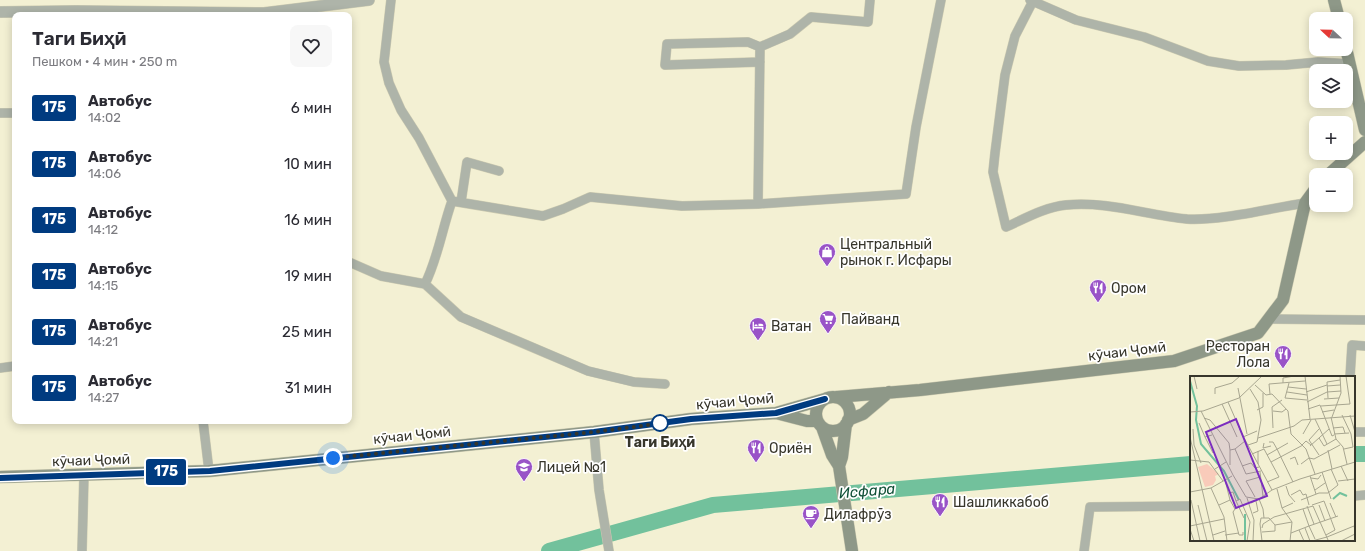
<!DOCTYPE html>
<html lang="ru">
<meta charset="utf-8">
<style>
body{margin:0;font-family:Rubik,sans-serif;background:#f7f7f7;color:#2b2b33;height:100vh;display:flex;flex-direction:column;font-size:15px;white-space:nowrap}
*{box-sizing:border-box;margin:0}
p{font-size:13px;color:#7c7c81}
.icon{flex:none;width:22px;height:22px;fill:none;stroke:currentColor;stroke-width:2;stroke-linecap:round;stroke-linejoin:round}
.map{position:relative;flex:1;overflow:hidden}
.panel{position:absolute;left:12px;top:12px;width:340px;height:412px;display:flex;flex-direction:column;background:#fff;border-radius:8px;box-shadow:0 2px 10px #0003}
.panel>*{flex:none}
.badge{padding:0 8px;border-radius:3px;font-size:14px;line-height:26px}
.needle{width:26px;rotate:292deg}
.controls{position:absolute;left:1309px;top:12px;display:grid;gap:8px}
.controls a{display:grid;place-items:center;width:44px;height:44px;border-radius:8px;background:#fff;box-shadow:0 2px 10px #0003;font-size:20px}
.you{position:absolute;width:20px;height:20px;margin:-10px;border:3px solid #fff;border-radius:50%;background:#1a73e8;box-shadow:0 0 0 6px #1a73e833}
.map>.badge{position:absolute;translate:-50% -50%;box-shadow:0 0 0 2px #fff}
.round{display:grid;place-items:center;flex:none;width:42px;height:42px;border-radius:8px;background:#f7f7f7}
.headline{display:flex;align-items:center;justify-content:space-between;height:68px;padding:0 20px}
h1{font-size:19px;font-weight:600;line-height:30px}
ul{padding:0;list-style:none}
li{display:flex;align-items:center;gap:12px;height:56px;padding:0 20px}
li div{flex:1}
li b{display:block;font-size:15px}
li em{font-style:normal}
li .badge{min-width:44px;font-weight:700;text-align:center}
.map>svg:first-child{display:block}
.lines{fill:none;stroke-linecap:round;stroke-linejoin:round}
.river{stroke:#72c19c;stroke-width:16}
.minor-casing{stroke:#cdcbb1;stroke-width:10}
.tertiary-casing{stroke:#cdcbb1;stroke-width:12}
.secondary-casing{stroke:#cdcbb1;stroke-width:13}
.minor{stroke:#aeb4a9;stroke-width:9}
.tertiary{stroke:#aeb4a9;stroke-width:11}
.secondary{stroke:#8e9888;stroke-width:12}
.line-casing{stroke:#fff;stroke-width:9}
.line{stroke:#003b80;stroke-width:6}
.walk{stroke:#37362b;stroke-width:4;stroke-dasharray:0 7.2}
.stop-dot{fill:#fff;stroke:#003b80;stroke-width:2}
.labels{text-anchor:middle;stroke-width:3.5;stroke-linejoin:round;paint-order:stroke}
.poi-label{font-size:14px;fill:#37362b;stroke:#fff;text-anchor:start}
.street-label{font-size:14px;fill:#37362b;stroke:#fff}
.stop-label{font-size:14px;font-weight:bold;fill:#37362b;stroke:#fff}
.water-label{font-size:15px;font-style:italic;fill:#115138;stroke:#fff}
.inset-river{fill:none;stroke:#72c19c;stroke-width:2}
.inset-road{fill:none;stroke:#a8a690;stroke-width:1}
.view{fill:#7b2cbf;fill-opacity:0.15;stroke:#7b2cbf;stroke-width:2}
.inset-edge{fill:none;stroke:#37362b;stroke-width:2}
</style>
<div class="map">
<svg width="1365" height="551" viewBox="0 0 1365 551">
<rect width="100%" height="100%" fill="#f3f0d3"/>
<g class="lines">
<path class="river" d="M1354 454H1365
M549 551 713 505 1191 464"/>
<defs>
<path id="minor" d="M391 0 384 62 389 83 401 110 419 138 452 201
M1030 0 1076 20 1144 37 1208 61 1239 66 1286 65 1318 62 1350 64
M1033 1 1015 36 1005 75 995 153 993 172 1006 227C1024 219 1045 207 1066 205 1108 201 1146 215 1187 219 1221 221 1271 208 1305 203
M760 62 665 65 667 44 748 42 760 47
M0 113H15
M452 201 543 216 563 209 590 197 682 206 758 204 906 194 916 127 941 0
M461 202 467 162 499 171
M758 204 760 47 790 34 811 17 868 22 870 0
M349 262 381 276 425 284C438 258 442 229 452 201
M425 284 461 317 588 371 634 382 665 384
M1268 319 1365 320
M0 368 15 366
M1350 377 1352 345 1365 346
M203 421 209 471
M594 432 599 490 609 551
M1354 432H1365
M1354 496 1365 495
M82 551 84 475
M1084 551 1090 507 1191 506"/>
<path id="tertiary" d="M0 12 76 11 264 13 369 0"/>
<path id="secondary" d="M1334 0 1339 19
M1346 48 1365 130
M1328 175 1365 142
M837 397 920 390 1174 361 1258 333 1283 300 1305 203 1316 188
M816 414a17 17 0 1 1 34 0a17 17 0 1 1-34 0Z
M776 413 807 421H817
M848 420 863 414 889 392
M846 424 842 457 839 466 852 551
M822 427 832 455 839 466
M0 477 209 471 594 432 691 419 776 413 825 399"/>
</defs>
<use href="#minor" class="minor-casing"/>
<use href="#tertiary" class="tertiary-casing"/>
<use href="#secondary" class="secondary-casing"/>
<use href="#minor" class="minor"/>
<use href="#tertiary" class="tertiary"/>
<use href="#secondary" class="secondary"/>
</g>
<g class="lines">
<defs>
<path id="line" d="M0 478 210 471 594 432 691 419 776 413 825 399"/>
</defs>
<use href="#line" class="line-casing"/>
<use href="#line" class="line"/>
<path class="walk" d="M333 458 594 432 664 423H660"/>
</g>
<defs>
<symbol id="shop-pin" viewBox="-11 -11 22 30"><path d="M0 17L-7.5 6A9.5 9.5 0 1 1 7.5 6Z" fill="#9953c7" stroke="#fff"/><path d="M-5-2.5h2.3a2.7 3.5 0 0 1 5.4 0H5L5.5 6h-11ZM-1.5-2.5h3a1.5 2.3 0 0 0-3 0Z" fill="#fff"/></symbol>
<symbol id="restaurant-pin" viewBox="-11 -11 22 30"><path d="M0 17L-7.5 6A9.5 9.5 0 1 1 7.5 6Z" fill="#9953c7" stroke="#fff"/><path d="M-5-6h1v4h1v-4h1v4h1v-4h1v5L-1.5 .5V6h-2V.5L-5-1ZM5-6V6H3V1.5H1.5Q1.5-4 5-6Z" fill="#fff"/></symbol>
<symbol id="supermarket-pin" viewBox="-11 -11 22 30"><path d="M0 17L-7.5 6A9.5 9.5 0 1 1 7.5 6Z" fill="#9953c7" stroke="#fff"/><path d="M-6-5.5h2.5l.6 2H6L4.5 2H-2.5L-4.4-4H-6ZM-1.5 3.2a1.3 1.3 0 1 0 .1 0ZM3 3.2a1.3 1.3 0 1 0 .1 0Z" fill="#fff"/></symbol>
<symbol id="hotel-pin" viewBox="-11 -11 22 30"><path d="M0 17L-7.5 6A9.5 9.5 0 1 1 7.5 6Z" fill="#9953c7" stroke="#fff"/><path d="M-6-4.5h1.5V1H6V5H4.5V3h-9V5H-6ZM-4 0a1.8 1.8 0 1 1 3.6 0ZM.5 0V-2.5h3Q6-2.5 6 0Z" fill="#fff"/></symbol>
<symbol id="school-pin" viewBox="-11 -11 22 30"><path d="M0 17L-7.5 6A9.5 9.5 0 1 1 7.5 6Z" fill="#9953c7" stroke="#fff"/><path d="M0-5L7-2L0 1L-7-2ZM-4 1L0 2.5L4 1V4Q0 6-4 4Z" fill="#fff"/></symbol>
<symbol id="cafe-pin" viewBox="-11 -11 22 30"><path d="M0 17L-7.5 6A9.5 9.5 0 1 1 7.5 6Z" fill="#9953c7" stroke="#fff"/><path d="M-5.5-4.5H6V0H3Q3 3.5 0 3.5H-2.5Q-5.5 3.5-5.5 0ZM3-3.2v2h1.7v-2ZM-6 4.5H4V6H-6Z" fill="#fff"/></symbol>
</defs>
<g fill-rule="evenodd">
<use href="#shop-pin" x="817" y="242" width="20" height="27"/>
<use href="#restaurant-pin" x="1088" y="278" width="20" height="27"/>
<use href="#supermarket-pin" x="818" y="309" width="20" height="27"/>
<use href="#hotel-pin" x="748" y="316" width="20" height="27"/>
<use href="#restaurant-pin" x="1273" y="344" width="20" height="27"/>
<use href="#restaurant-pin" x="746" y="438" width="20" height="27"/>
<use href="#school-pin" x="514" y="457" width="20" height="27"/>
<use href="#restaurant-pin" x="930" y="492" width="20" height="27"/>
<use href="#cafe-pin" x="801" y="504" width="20" height="27"/>
</g>
<circle class="stop-dot" cx="660" cy="423" r="8"/>
<g class="labels">
<g class="poi-label">
<text x="840" y="249">Центральный<tspan x="840" dy="16">рынок г. Исфары</tspan></text>
<text x="1111" y="293">Ором</text>
<text x="841" y="324">Пайванд</text>
<text x="771" y="331">Ватан</text>
<text x="1270" y="351" text-anchor="end">Ресторан<tspan x="1270" dy="16">Лола</tspan></text>
<text x="769" y="453">Ориён</text>
<text x="537" y="472">Лицей №1</text>
<text x="953" y="507">Шашликкабоб</text>
<text x="824" y="519">Дилафрӯз</text>
</g>
<g class="street-label">
<text transform="translate(1127 351) rotate(-7)" y="5">кӯчаи Ҷомӣ</text>
<text transform="translate(735 401) rotate(-5)" y="5">кӯчаи Ҷомӣ</text>
<text transform="translate(412 435) rotate(-6)" y="5">кӯчаи Ҷомӣ</text>
<text transform="translate(91 460) rotate(-2)" y="5">кӯчаи Ҷомӣ</text>
</g>
<g class="stop-label">
<text x="660" y="447">Таги Биҳӣ</text>
</g>
<g class="water-label">
<text transform="translate(867 491) rotate(-5)" y="5">Исфара</text>
</g>
</g>
<g transform="translate(1190 376)">
<rect width="165" height="165" fill="#f3f0d3"/>
<path d="M17 88 29 98 25 100 26 104 23 109 15 111 8 91Z" fill="#f9cbba"/>
<path class="inset-river" d="M0 5 7 30 6 44 11 68 34 95 49 124M143 123 150 117 157 120M55 165V138"/>
<path class="inset-road" d="M4 0 7 13M115 0 120 43M93 7V2L104 0M99 7 95 22 117 24M65 9 76 19 82 18 98 35 101 58 116 73 125 98M137 10 150 9M98 11 116 13M48 12 57 58M97 16 117 19M116 16 137 9M25 18V12L42 7 50 0M80 18 79 8 115 5M138 22 137 6 150 4M134 23 149 22M38 26 52 58 82 114M117 26 137 16 151 15M32 28 47 61M131 30 160 28 156 0M118 33 130 29 142 60 144 59M67 34 73 31V17M11 35 43 99M83 35 92 36 96 33M0 36 13 35 49 22 72 0M132 36 144 34M152 39 161 58 163 71 154 73M160 39 165 56M141 41 146 63 153 71 157 88M142 41 151 17 150 0M14 42 20 44 39 67 40 74 45 73M125 43 137 68M9 47 15 61M83 52 82 31 92 24M143 52 153 51 155 57M3 53 4 69 11 87M113 58 121 44M144 58 159 57M22 59 15 61 23 77M0 61 24 165M53 61 67 55M68 62 104 50 112 44 165 40M129 62 134 70 146 63M79 66H83L87 73 103 106M74 67 73 72 81 70M58 69 67 66 71 44 68 26 60 13M112 69 116 65 121 69M120 70 139 53M45 73 56 98 71 95M45 73 55 65M138 74 142 93M68 75V88M62 78 74 73 89 101 77 106M77 79 98 67M129 79 119 64 129 53M100 83 105 81 108 89M0 84 19 86 33 105M81 86 113 69M111 88 119 82 124 83 150 69M40 89V74M52 90 61 87 65 92 69 91M151 90 158 105M25 93 36 86M70 96 73 120M132 96 141 123M43 99 56 121 69 123 82 114 110 103 165 86M120 100 126 118M121 102 128 103 131 99M35 104 40 124 45 133 43 136 49 159H53V156M148 105 165 103M96 110 99 119 105 126M21 112 34 141 37 165M87 113 92 132 102 146 100 165M125 114 135 107M0 116 21 112 42 100M39 117 43 116 46 125M101 119 110 114 113 119 116 118 119 129M65 121 56 105 70 101M57 122 64 144 63 165M1 124 10 165M111 124 129 117H138L148 109 141 93M61 127 69 123 73 133 74 142H71L70 148 72 165M140 127 146 141M8 129 17 165M29 129 40 124M122 129 134 125 145 154 136 159M129 129 135 145M117 130 124 148M92 132 103 127M113 133 119 150 148 140M63 137 68 135 66 125M54 142 46 125 50 123 60 146 57 165M74 142H79L85 149 102 146M0 150 34 143M72 152 73 148 84 141 123 130 138 164M115 152 120 165M0 153 4 165M109 154 114 165M72 156 85 155V149M101 157 119 150 125 163M23 159 35 155M35 159 49 157M137 161 164 150 165 154M122 165 137 161M151 165 165 158"/>
<path class="view" d="M46 43 77 120 46 132 16 56Z"/>
<rect width="165" height="165" class="inset-edge"/>
</g>
</svg>
<div class="controls">
<a><svg class="needle" viewBox="-14 -14 28 28"><path d="M0-13l5 13h-10z" fill="#e53935"/><path d="M0 13l5-13h-10z" fill="#7c7c81"/></svg></a>
<a><svg class="icon" aria-label="layers" viewBox="0 0 24 24"><path d="M12 4l9 5-9 5-9-5zM3 14l9 5 9-5"/></svg></a>
<a>+</a>
<a>−</a>
</div>
<div class="you" style="left:333px;top:458px"></div>
<b class="badge" style="left:166px;top:472px;background:#003b80;color:#fff">175</b>
<section class="panel">
<div class="headline"><div><h1>Таги Биҳӣ</h1><p>Пешком · 4 мин · 250 m</p></div><a class="round"><svg class="icon" aria-label="heart" viewBox="0 0 24 24"><path d="M12 20l-8-8c-3-5 5-10 8-4 3-6 11-1 8 4z"/></svg></a></div>
<ul>
<li><span class="badge" style="background:#003b80;color:#fff">175</span><div><b>Автобус</b><p>14:02</p></div><em>6 мин</em></li>
<li><span class="badge" style="background:#003b80;color:#fff">175</span><div><b>Автобус</b><p>14:06</p></div><em>10 мин</em></li>
<li><span class="badge" style="background:#003b80;color:#fff">175</span><div><b>Автобус</b><p>14:12</p></div><em>16 мин</em></li>
<li><span class="badge" style="background:#003b80;color:#fff">175</span><div><b>Автобус</b><p>14:15</p></div><em>19 мин</em></li>
<li><span class="badge" style="background:#003b80;color:#fff">175</span><div><b>Автобус</b><p>14:21</p></div><em>25 мин</em></li>
<li><span class="badge" style="background:#003b80;color:#fff">175</span><div><b>Автобус</b><p>14:27</p></div><em>31 мин</em></li>
</ul>
</section>
</div>
